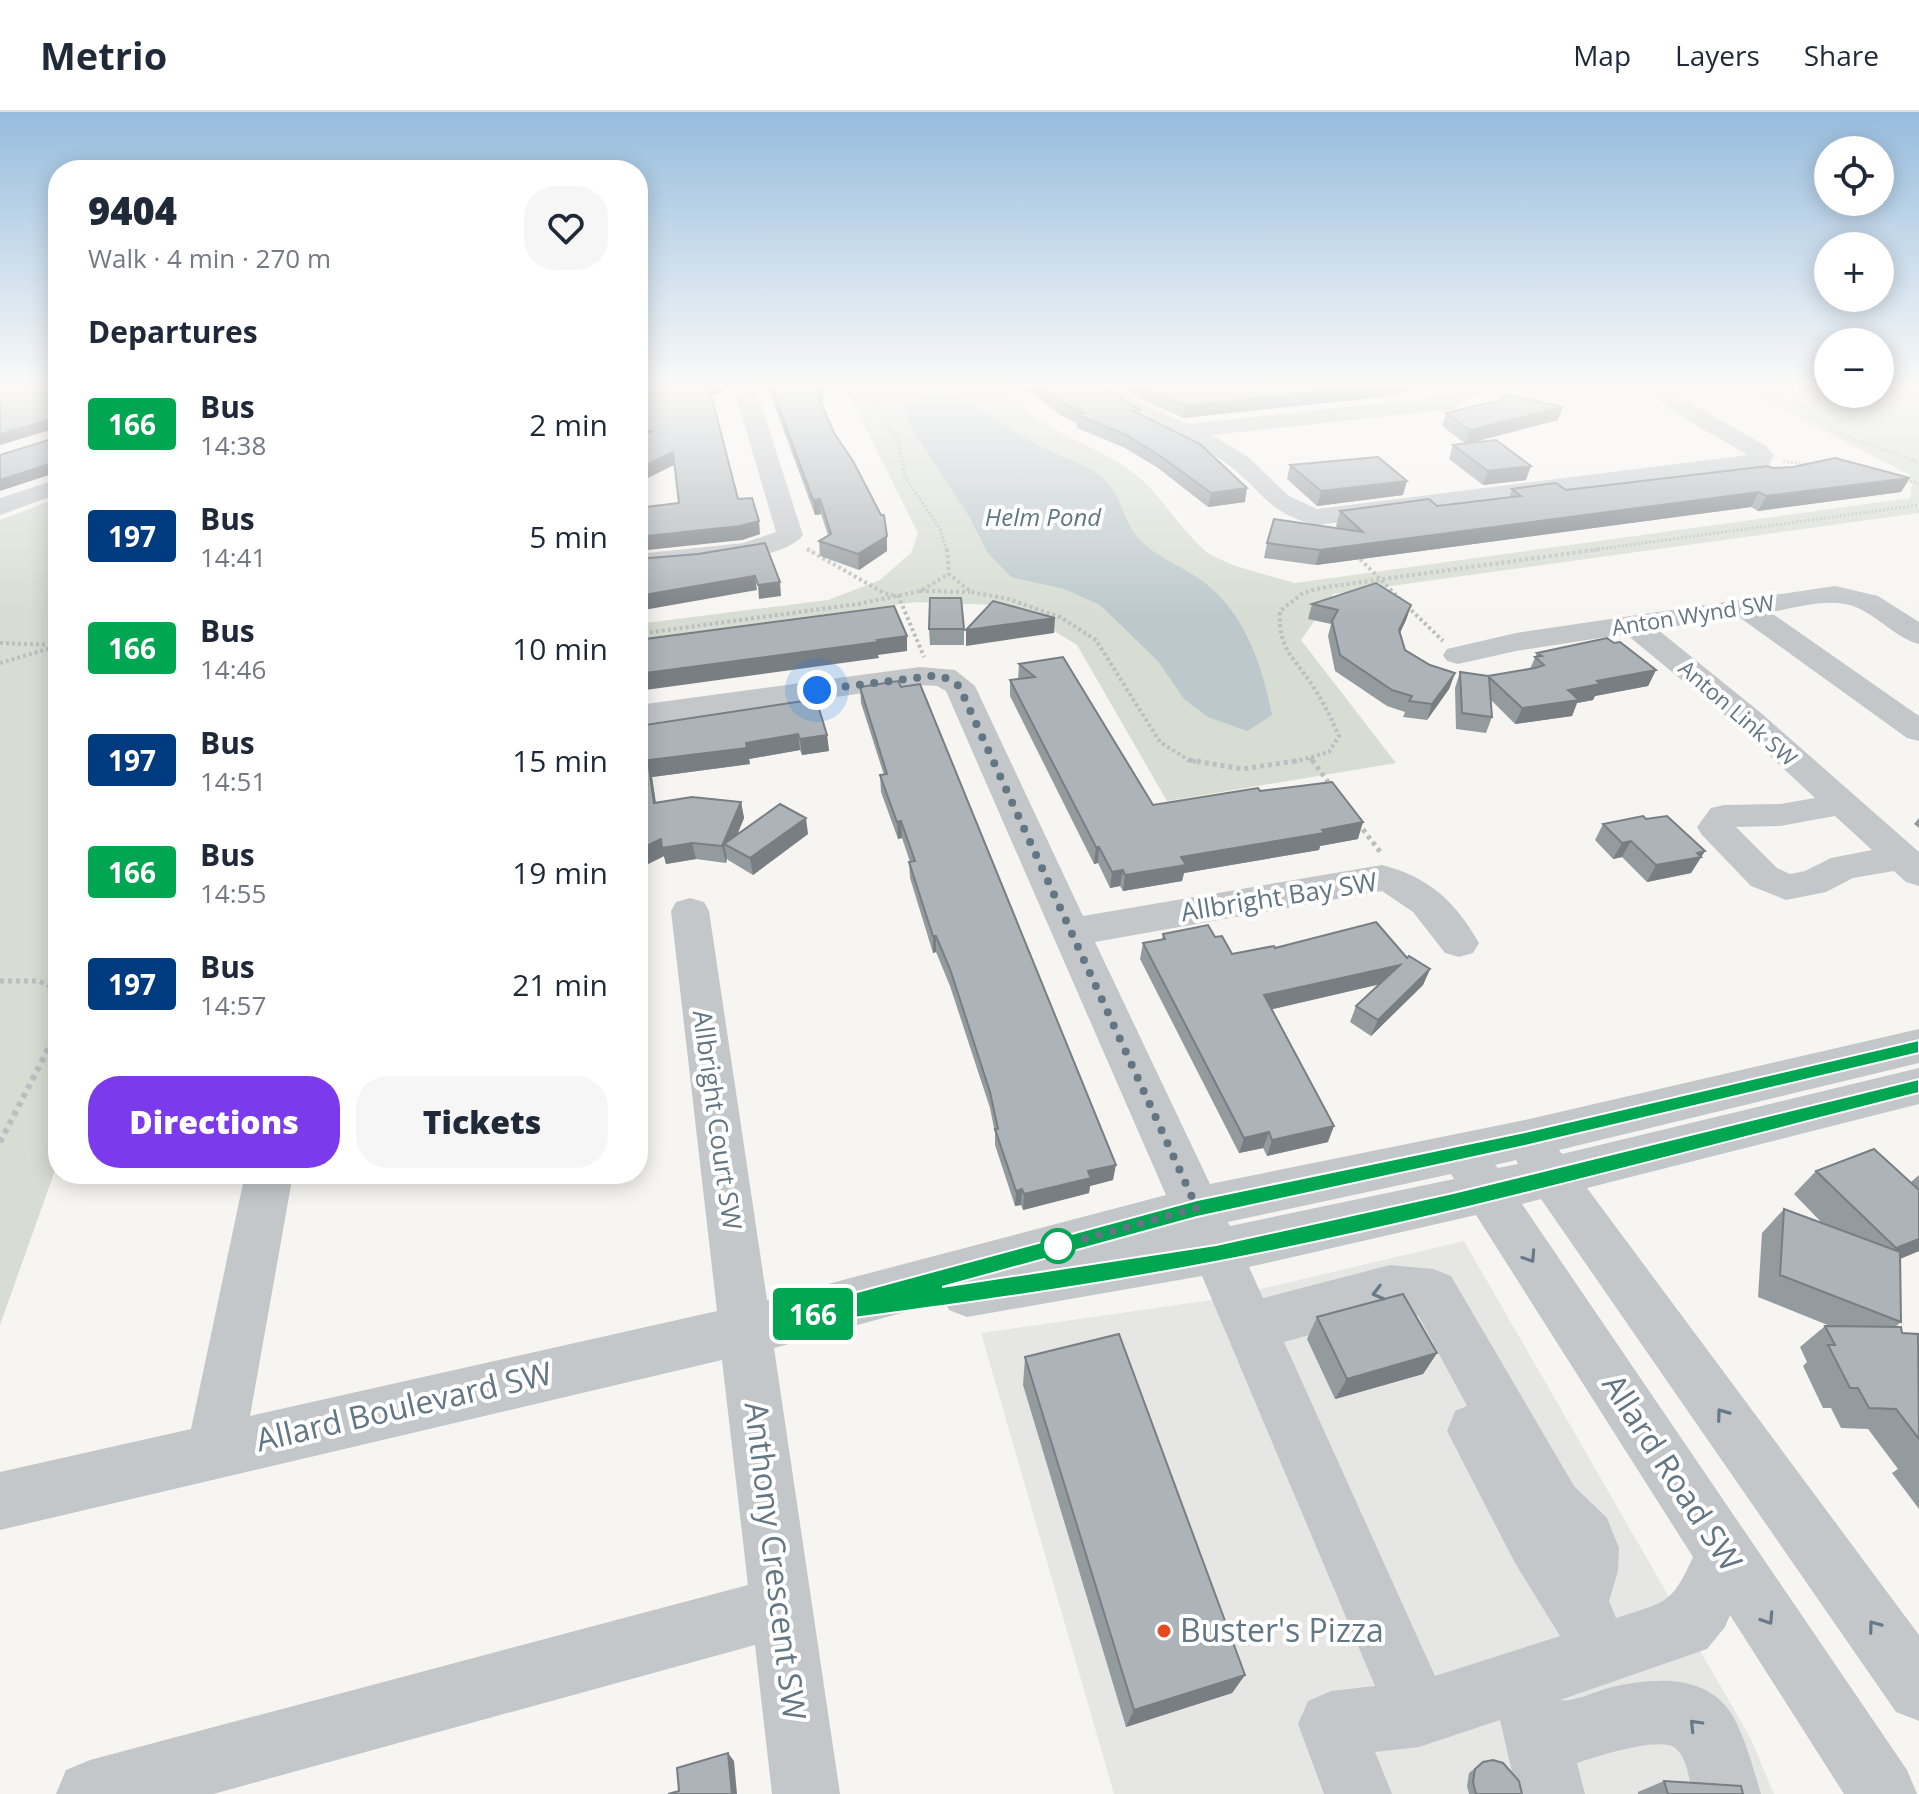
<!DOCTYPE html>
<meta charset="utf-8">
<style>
body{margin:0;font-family:"Open Sans",sans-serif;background:#f6f6f7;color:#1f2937;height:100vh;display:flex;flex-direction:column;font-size:30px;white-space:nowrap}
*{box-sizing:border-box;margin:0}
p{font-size:26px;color:#747a83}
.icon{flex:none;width:44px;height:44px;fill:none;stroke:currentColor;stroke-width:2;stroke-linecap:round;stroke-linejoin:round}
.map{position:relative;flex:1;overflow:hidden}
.side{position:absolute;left:48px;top:48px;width:600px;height:1024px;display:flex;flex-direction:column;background:#fff;border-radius:32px;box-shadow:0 4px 20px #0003}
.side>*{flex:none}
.badge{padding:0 16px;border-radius:6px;font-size:28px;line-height:52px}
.buttons{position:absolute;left:1814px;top:24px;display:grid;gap:16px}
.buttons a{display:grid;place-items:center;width:80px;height:80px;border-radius:50%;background:#fff;box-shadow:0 4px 20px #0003;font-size:40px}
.you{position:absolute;width:40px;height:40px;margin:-20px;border:6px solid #fff;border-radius:50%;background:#1a73e8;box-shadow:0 0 0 12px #1a73e833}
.map>.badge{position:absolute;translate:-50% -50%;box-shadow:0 0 0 4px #fff}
h2{padding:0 40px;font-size:30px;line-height:72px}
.round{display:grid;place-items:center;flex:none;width:84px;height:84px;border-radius:32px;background:#f6f6f7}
.headline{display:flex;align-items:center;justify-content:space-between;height:136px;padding:0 40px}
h1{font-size:38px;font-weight:800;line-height:60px}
.action{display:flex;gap:16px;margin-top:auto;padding:16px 40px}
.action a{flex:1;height:92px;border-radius:32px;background:#7c3aed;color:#fff;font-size:32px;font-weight:800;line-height:92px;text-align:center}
.action a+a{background:#f6f6f7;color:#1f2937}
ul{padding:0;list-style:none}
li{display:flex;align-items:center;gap:24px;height:112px;padding:0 40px}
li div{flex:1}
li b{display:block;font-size:30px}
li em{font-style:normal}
li .badge{min-width:88px;font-weight:700;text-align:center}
header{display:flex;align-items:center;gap:48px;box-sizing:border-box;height:112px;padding:0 40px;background:#fff;border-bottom:2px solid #e0e1e3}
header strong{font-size:38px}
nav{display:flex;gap:44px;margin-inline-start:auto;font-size:28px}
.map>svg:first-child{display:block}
.built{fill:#e6e7e5}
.green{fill:#d7ddd2}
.water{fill:#bcc8cc}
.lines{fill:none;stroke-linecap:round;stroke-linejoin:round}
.path-far3{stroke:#bcbfc1;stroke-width:3;stroke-dasharray:2 2;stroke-linecap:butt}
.path-far2{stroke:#bcbfc1;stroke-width:4;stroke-dasharray:3 3;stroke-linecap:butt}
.path-far1{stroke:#bcbfc1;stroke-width:5;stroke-dasharray:4 4;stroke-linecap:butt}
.path{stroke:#bcbfc1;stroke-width:6;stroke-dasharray:5 5;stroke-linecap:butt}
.minor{fill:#c3c7ca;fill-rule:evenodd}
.wall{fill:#949b9f}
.shaded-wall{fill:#787e82}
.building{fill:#acb4b9;stroke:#787e82;stroke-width:2}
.oneway{stroke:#687a88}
.line{fill:#00a651;stroke:#fff;stroke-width:2}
.walk{stroke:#637684;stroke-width:8;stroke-dasharray:0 14.4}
.stop-dot{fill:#fff;stroke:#00a651;stroke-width:4}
.poi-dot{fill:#e9491e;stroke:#fff;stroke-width:3}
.labels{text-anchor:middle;stroke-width:8;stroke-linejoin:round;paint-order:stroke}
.far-street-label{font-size:22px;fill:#637684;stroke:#fff}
.far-water-label{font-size:24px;font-style:italic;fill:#5f7881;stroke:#fff}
.street-label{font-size:26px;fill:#637684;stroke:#fff}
.near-street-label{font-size:32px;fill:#637684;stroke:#fff}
.near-poi-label{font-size:32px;fill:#637684;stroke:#fff;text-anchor:start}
</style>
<header>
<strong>Metrio</strong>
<nav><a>Map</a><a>Layers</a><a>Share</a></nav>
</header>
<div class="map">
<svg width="1919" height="1682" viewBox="0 0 1919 1682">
<rect width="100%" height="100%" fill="#f6f5f1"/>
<path class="built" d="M1464 1129 1751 1627 1774 1682H1114L981 1221 1218 1187Z"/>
<path class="green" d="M843 271H1000C1039 326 1095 327 1141 367 1161 384 1193 434 1213 444 1238 457 1269 463 1295 471L1910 386 1912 373 1910 363 1765 288 1745 271H1828V282H1880V271H1919V401L1333 482 1301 528 1396 651 1167 689 1077 533 1041 511 994 493 917 490 638 527V512L828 488 880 468 911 441 918 421Z
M58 386V1050L0 1213V408Z"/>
<path class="water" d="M941 281C980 290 1006 318 1042 335 1062 345 1090 353 1106 369 1121 384 1123 406 1135 422 1150 442 1175 451 1195 464 1242 493 1262 551 1272 603L1247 619 1208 605 1184 587 1158 549 1100 493 1064 477 1011 465 987 440 970 406 909 312 906 295 919 283Z"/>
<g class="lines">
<path class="path-far3" d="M865 271 866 285 898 327 905 365 940 417 947 439
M1792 271 1788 276C1812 319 1876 334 1919 351
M1783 349 1809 353
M1902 368 1919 371
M807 437 811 439
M1586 439 1919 393"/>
<path class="path-far2" d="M807 437 884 481 893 483
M947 437 949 462 971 480 1009 487 1060 505 1096 528 1160 630 1190 649 1199 650
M1356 443 1400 487
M920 479 970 480
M898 483 924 545
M1407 494 1443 529
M638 522 858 492 920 479 949 462
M0 531 55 533
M0 551 58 534
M1310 646 1313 650
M1294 650 1329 640 1339 624C1331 606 1323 589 1312 573 1293 544 1278 537 1280 499L1303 481 1326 475 1601 437"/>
<path class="path-far1" d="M1189 648 1243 657 1301 648
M1312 648 1331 674
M1358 711 1381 741
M0 869H39L58 878"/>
<path class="path" d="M0 1030 58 918"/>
<path class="minor" d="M732 271H754L803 423C784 451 673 455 638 458V442L743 431 776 420Z
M1089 271H1112L1136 289 1188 312 1448 284 1454 281 1449 271H1469L1477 283 1453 297 1212 323 1248 345 1289 384 1317 397 1748 343 1670 298 1643 271H1665L1686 288 1766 334 1774 343 1769 353 1761 355 1317 413C1264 402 1258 370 1217 345 1177 319 1119 311 1089 271Z
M58 367V382L0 403V386Z
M1835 474 1878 484 1919 510V532C1896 526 1880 506 1858 496 1832 484 1797 496 1770 500L1919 604V629L1907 626 1739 505 1657 517 1761 601 1919 740V774L1906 770 1894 759 1853 766 1826 780 1786 788 1751 774 1702 723 1697 715 1711 696 1724 693 1780 692 1815 686 1739 615 1626 522 1516 539 1458 552 1447 549 1443 543 1447 537 1516 521ZM1835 704 1872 738 1831 746 1805 759 1790 762 1777 756 1736 715 1780 714Z
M920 555 955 558 975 574 1083 804 1382 753C1429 765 1455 789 1479 831L1473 841 1459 845 1445 841 1413 800 1382 779 1095 830 1210 1072 1525 1008 1919 917V951L1559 1038 1562 1042 1919 956V992L1587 1076 1919 1523V1609L1896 1600 1541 1087 1522 1092 1907 1658 1917 1682H1844L1730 1503 1725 1515 1707 1537 1560 1588C1571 1591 1597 1579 1612 1575 1648 1567 1695 1562 1723 1591 1742 1610 1753 1656 1761 1682H1693C1689 1669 1687 1644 1675 1636 1659 1624 1596 1645 1577 1651L1585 1682H1517L1500 1608 1419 1635 1375 1640 1392 1682H1324L1298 1612 1308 1589 1331 1579 1375 1574 1202 1164 967 1205 949 1198 945 1189 774 1236 840 1682H772L755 1533 213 1682H56L66 1658 90 1648 748 1473 722 1248 0 1418V1360L191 1317 245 1062H293L250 1304 717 1199 671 799 676 790 690 786 704 790 709 799 767 1188 1166 1083 946 579 937 574 920 573 638 613V593ZM1516 1048 1518 1052 1498 1056 1495 1053ZM1451 1062 1454 1067 1230 1114 1228 1110ZM1476 1103 1693 1445C1671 1494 1665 1490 1616 1506L1609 1489 1618 1459 1619 1436 1607 1406 1574 1374 1451 1164 1433 1157 1390 1153 1263 1186 1249 1155ZM1390 1201 1418 1203 1467 1294 1455 1299 1447 1319 1515 1451 1560 1524 1435 1564 1284 1230Z"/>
</g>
<path class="wall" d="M638 271 723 282 711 283 738 387 760 422 742 428 679 391 674 353 638 371Z
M766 271H821L824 289H820L834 321 887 424V439L859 458 820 444 819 429 828 423 821 402 815 403Z
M1019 271H1097L1139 302 1245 390 1208 395 1158 356 1125 336 1077 316V311L1060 303Z
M1117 271H1435L1391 284 1183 306 1138 286Z
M1496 292 1558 308 1466 332 1526 368 1483 373 1449 347 1453 333 1466 332 1442 314 1446 301Z
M1290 353 1403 383 1317 394 1287 367Z
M1772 356 1901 380 1758 399 1751 395 1316 453 1264 446 1267 431 1339 417 1336 414 1340 399 1437 394 1509 386 1512 377 1566 378Z
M1312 492 1411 493 1406 508 1400 521 1405 538 1430 553 1455 561 1449 577 1427 608 1403 605 1405 600 1387 594 1335 559 1328 524 1331 512 1308 507Z
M929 517H964V533H930Z
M1537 541 1656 558 1648 574 1595 584 1593 588 1577 591 1572 604 1515 612 1491 588 1492 605 1486 621 1456 617 1455 576 1460 560 1488 564 1530 557Z
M1063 545 1153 693 1260 679 1358 727 1320 734 1319 738 1184 761 1182 769 1123 779 1120 774 1110 776 1098 751 1094 752 1010 584V568L1018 567 1019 552Z
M860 575 1113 1068 1090 1074 1089 1081 1023 1098 1021 1093 1015 1094 995 1033V1021L990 996 950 874 936 840 933 841 910 766 909 750H910L902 726 898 727 881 680 880 663H884L861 591Z
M638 614 827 623 829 639 802 643 800 638 749 647 750 652 652 665 656 691 741 690 744 706 737 722H808L753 763 728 748 727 746 726 751 696 747 666 752 664 744 638 757Z
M1919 706V716L1914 712Z
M1646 707 1705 739 1691 761 1647 770 1622 745 1613 747 1595 728 1603 712Z
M1163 822 1215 825 1232 842 1275 836 1407 846 1430 857 1423 873 1371 924 1350 910 1356 894 1379 872 1272 897 1328 1030 1267 1044 1263 1036 1239 1041 1140 847 1143 831 1162 827Z
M1816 1059 1912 1072 1911 1070 1919 1063V1139L1900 1147 1901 1210 1895 1215 1902 1221 1919 1223V1397L1892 1361 1898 1357 1868 1317 1841 1316 1831 1296H1823L1803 1254 1807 1250 1800 1235 1825 1214H1830L1758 1185 1762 1121 1784 1097 1823 1112 1794 1082Z
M1317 1205 1437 1241 1423 1262 1335 1287 1307 1227Z
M1025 1245 1245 1563 1232 1581 1126 1615 1023 1273Z
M1483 1650 1522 1682H1469L1467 1674 1469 1661Z
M1664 1669 1743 1682H1638V1680Z"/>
<path class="shaded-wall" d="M708 271H722L723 282 710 283Z
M1397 271H1435L1391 284 1183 306 1185 294Z
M823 275 824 289H818L817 293 816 276Z
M1563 295 1558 308 1466 332 1470 318Z
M52 307 57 316 0 333V322Z
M673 340 675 352 638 371V357Z
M58 349V360L0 379V368Z
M1531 354 1526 368 1483 373 1488 359Z
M1910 366 1901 380 1758 399 1766 384Z
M1407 369 1403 383 1317 394 1321 379Z
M1247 376 1245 390 1208 395 1211 381Z
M1759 380 1751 395 1316 453 1320 438Z
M820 387 821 402 815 403 813 388Z
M759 409 760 422 742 428 638 439V425Z
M887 424V439L859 458 858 442Z
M755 464 757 478 638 499V484Z
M780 470 781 484 759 487 758 473Z
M1411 493 1406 508 1394 533 1399 518Z
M1055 506 1054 521 966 534V518Z
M907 524V539L878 543 879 546 638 579V562Z
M1656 558 1648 574 1595 584 1593 588 1577 591 1572 604 1515 612 1522 596 1568 578 1597 569Z
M1455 561 1449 577 1427 608 1432 592Z
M798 622 800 638 749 647 750 652 652 665 658 708 654 691 648 648Z
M827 623 829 639 802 643 800 627Z
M741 690 744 706 732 736 724 732 727 746 726 751 722 734Z
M806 706 808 722 753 763 750 746Z
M901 709 902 726 898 727 897 710Z
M1363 710 1358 727 1320 734 1319 738 1184 761 1182 769 1123 779 1125 763 1181 745Z
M661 727 692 731 696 747 666 752 664 744 638 757V738Z
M1631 729 1622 745 1613 747 1622 731Z
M1096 735H1099L1098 751 1094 752Z
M1705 739 1691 761 1647 770 1656 753Z
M1123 758 1120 774 1110 776 1112 760Z
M933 824H936V840L933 841Z
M1400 853 1394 869 1260 900 1264 883Z
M1430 857 1423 873 1371 924 1378 908Z
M1334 1014 1328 1030 1267 1044 1272 1028Z
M1269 1020 1263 1036 1239 1041 1244 1026Z
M1116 1053 1113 1068 1090 1074 1089 1081 1023 1098 1024 1082 1088 1059Z
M1022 1077 1021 1093 1015 1094 1016 1079Z
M1919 1127V1139L1870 1159 1896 1136Z
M1437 1241 1423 1262 1335 1287 1347 1267Z
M1245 1563 1232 1581 1126 1615 1134 1598Z
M728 1641 734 1649 737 1682H732Z"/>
<path class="building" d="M0 271H58V349L0 368V343L55 326 56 310 52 307 0 322Z
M638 271H710H708L738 387 752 386 759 409 740 414 638 425V396L679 391 673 340 638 357V326L653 319H638Z
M770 271H821L823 275 816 276V280L834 321 853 349 881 403H884L887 424 858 442 819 429 831 422 820 387 813 388Z
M1036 271H1097L1101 274 1140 298 1133 299 1200 332 1247 376 1211 381 1159 343 1126 323 1078 303 1084 301 1061 290Z
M1135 271H1397L1185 294 1139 274Z
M1505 282 1563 295 1470 318 1446 301 1492 290 1496 292Z
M1496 328 1531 354 1488 359 1453 333Z
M1378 345 1407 369 1321 379 1290 353Z
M1835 346 1910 366 1766 384 1759 380 1320 438 1267 431 1274 407 1363 420 1340 399 1429 387 1437 394 1512 385 1521 384 1512 377 1556 371 1566 378 1768 354 1772 356 1793 355Z
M765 431 780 470 758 473 755 464 638 484V447L698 442Z
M1376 471 1411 493 1399 518 1405 538 1430 553 1455 561 1432 592 1409 589 1412 584 1392 578 1340 543 1332 509 1338 498 1312 492Z
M930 486H961L964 517H929Z
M993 489 1055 506 966 518Z
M894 494 907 524 877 528 878 530 638 562V528Z
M1607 526 1614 531 1620 530 1656 558 1597 569 1600 572 1568 578 1579 588 1522 596 1489 565 1492 605 1462 601 1460 560 1488 564 1535 556 1544 553 1535 545 1542 544 1537 541Z
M1063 545 1153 693 1258 676 1260 679 1332 670 1363 710 1322 718 1324 721 1181 745 1186 753 1125 763 1123 758 1112 760 1099 735H1096L1010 568 1035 565 1019 552Z
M898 569 901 575 920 572 1116 1053 1088 1059 1091 1066 1024 1082 1022 1077 1016 1079 995 1017H998L990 980 950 857 936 824H933L909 750 915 749 901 709 897 710 880 663 887 662 860 575Z
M816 587 827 623 800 627 798 622 746 631 747 636 648 648 654 691 692 685 741 690 722 734 692 731 662 736 661 727 638 738V677L648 673 638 672V614Z
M780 692 806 706 750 746 724 732Z
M1643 704 1646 707 1667 704 1705 739 1697 741 1701 745 1656 753 1631 729 1622 731 1603 712Z
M1376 810 1407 846 1409 844 1430 857 1378 908 1356 894 1400 853 1264 883 1334 1014 1272 1028 1269 1020 1244 1026 1143 831 1165 827 1163 822 1208 813 1215 825 1222 824 1232 842 1274 834 1275 836Z
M1874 1037 1919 1078V1127L1896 1136 1816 1059Z
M1784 1097 1900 1140 1901 1210 1780 1163Z
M1403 1182 1437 1241 1347 1267 1317 1205Z
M1825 1214 1901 1215 1902 1221 1918 1222 1919 1327 1896 1297 1869 1296 1858 1276H1850L1828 1233H1835Z
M1119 1222 1245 1563 1134 1598 1025 1245Z
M728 1641 732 1682H668L679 1679 677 1656Z
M1493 1648 1503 1651 1519 1669 1522 1682H1476L1473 1670 1475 1657 1483 1650Z
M1664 1669 1741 1674 1743 1682H1668Z"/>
<defs><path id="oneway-chevron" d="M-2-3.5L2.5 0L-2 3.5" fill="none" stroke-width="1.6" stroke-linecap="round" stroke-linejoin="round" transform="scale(2)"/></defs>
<g class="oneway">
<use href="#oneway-chevron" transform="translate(1530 1145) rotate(57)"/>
<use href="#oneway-chevron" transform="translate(1378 1181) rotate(166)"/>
<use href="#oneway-chevron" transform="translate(1722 1302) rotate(-126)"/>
<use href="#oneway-chevron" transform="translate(1768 1507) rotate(57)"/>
<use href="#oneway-chevron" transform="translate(1874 1514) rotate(-126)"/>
<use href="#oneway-chevron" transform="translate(1695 1613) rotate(-134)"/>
</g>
<linearGradient id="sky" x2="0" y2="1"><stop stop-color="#96bcdd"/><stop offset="0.54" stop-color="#fbfaf9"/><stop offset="1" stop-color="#fbfaf9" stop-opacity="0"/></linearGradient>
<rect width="1919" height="506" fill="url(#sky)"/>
<path class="line" d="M1919 928V941L1525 1034 1197 1105 942 1175 1216 1133 1453 1081 1919 967V981C1685 1039 1452 1105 1215 1150 1080 1176 944 1194 809 1212L802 1210 799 1203 802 1196 809 1193 1197 1088 1525 1020Z"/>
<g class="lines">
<path class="walk" d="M817 578 932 564 944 565 959 574 1197 1096 1047 1137 1058 1134"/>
</g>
<circle class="stop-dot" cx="1058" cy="1134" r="16"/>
<circle class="poi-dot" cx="1164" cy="1519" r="8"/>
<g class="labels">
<g class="far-street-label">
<text transform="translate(1693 503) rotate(-9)" y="8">Anton Wynd SW</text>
<text transform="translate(1738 601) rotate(41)" y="8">Anton Link SW</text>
</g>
<g class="far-water-label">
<text x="1043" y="414">Helm Pond</text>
</g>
<g class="street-label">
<text transform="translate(1279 785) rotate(-9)" y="9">Allbright Bay SW</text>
<text transform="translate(717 1008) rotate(82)" y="9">Allbright Court SW</text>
</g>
<g class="near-street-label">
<text transform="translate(404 1295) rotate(-13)" y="11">Allard Boulevard SW</text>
<text transform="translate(1672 1361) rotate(57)" y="11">Allard Road SW</text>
<text transform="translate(775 1449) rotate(83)" y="11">Anthony Crescent SW</text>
</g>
<g class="near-poi-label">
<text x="1180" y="1530">Buster's Pizza</text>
</g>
</g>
</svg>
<div class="buttons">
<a><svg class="icon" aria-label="locate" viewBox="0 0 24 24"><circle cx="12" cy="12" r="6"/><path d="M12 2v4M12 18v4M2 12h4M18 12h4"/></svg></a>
<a>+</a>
<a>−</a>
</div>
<div class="you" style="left:817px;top:578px"></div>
<b class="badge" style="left:813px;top:1202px;background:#00a651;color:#fff">166</b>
<section class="side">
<div class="headline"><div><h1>9404</h1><p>Walk · 4 min · 270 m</p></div><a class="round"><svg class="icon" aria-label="heart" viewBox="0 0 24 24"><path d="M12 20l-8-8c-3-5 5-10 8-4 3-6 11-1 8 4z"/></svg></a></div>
<h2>Departures</h2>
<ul>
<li><span class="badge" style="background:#00a651;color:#fff">166</span><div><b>Bus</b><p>14:38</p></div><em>2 min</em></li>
<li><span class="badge" style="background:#003b80;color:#fff">197</span><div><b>Bus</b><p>14:41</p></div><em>5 min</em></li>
<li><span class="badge" style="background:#00a651;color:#fff">166</span><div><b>Bus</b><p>14:46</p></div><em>10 min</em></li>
<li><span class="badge" style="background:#003b80;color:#fff">197</span><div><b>Bus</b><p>14:51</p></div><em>15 min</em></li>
<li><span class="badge" style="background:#00a651;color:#fff">166</span><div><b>Bus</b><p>14:55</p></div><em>19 min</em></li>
<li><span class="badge" style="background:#003b80;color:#fff">197</span><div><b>Bus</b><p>14:57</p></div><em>21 min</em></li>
</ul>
<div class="action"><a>Directions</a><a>Tickets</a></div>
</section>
</div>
